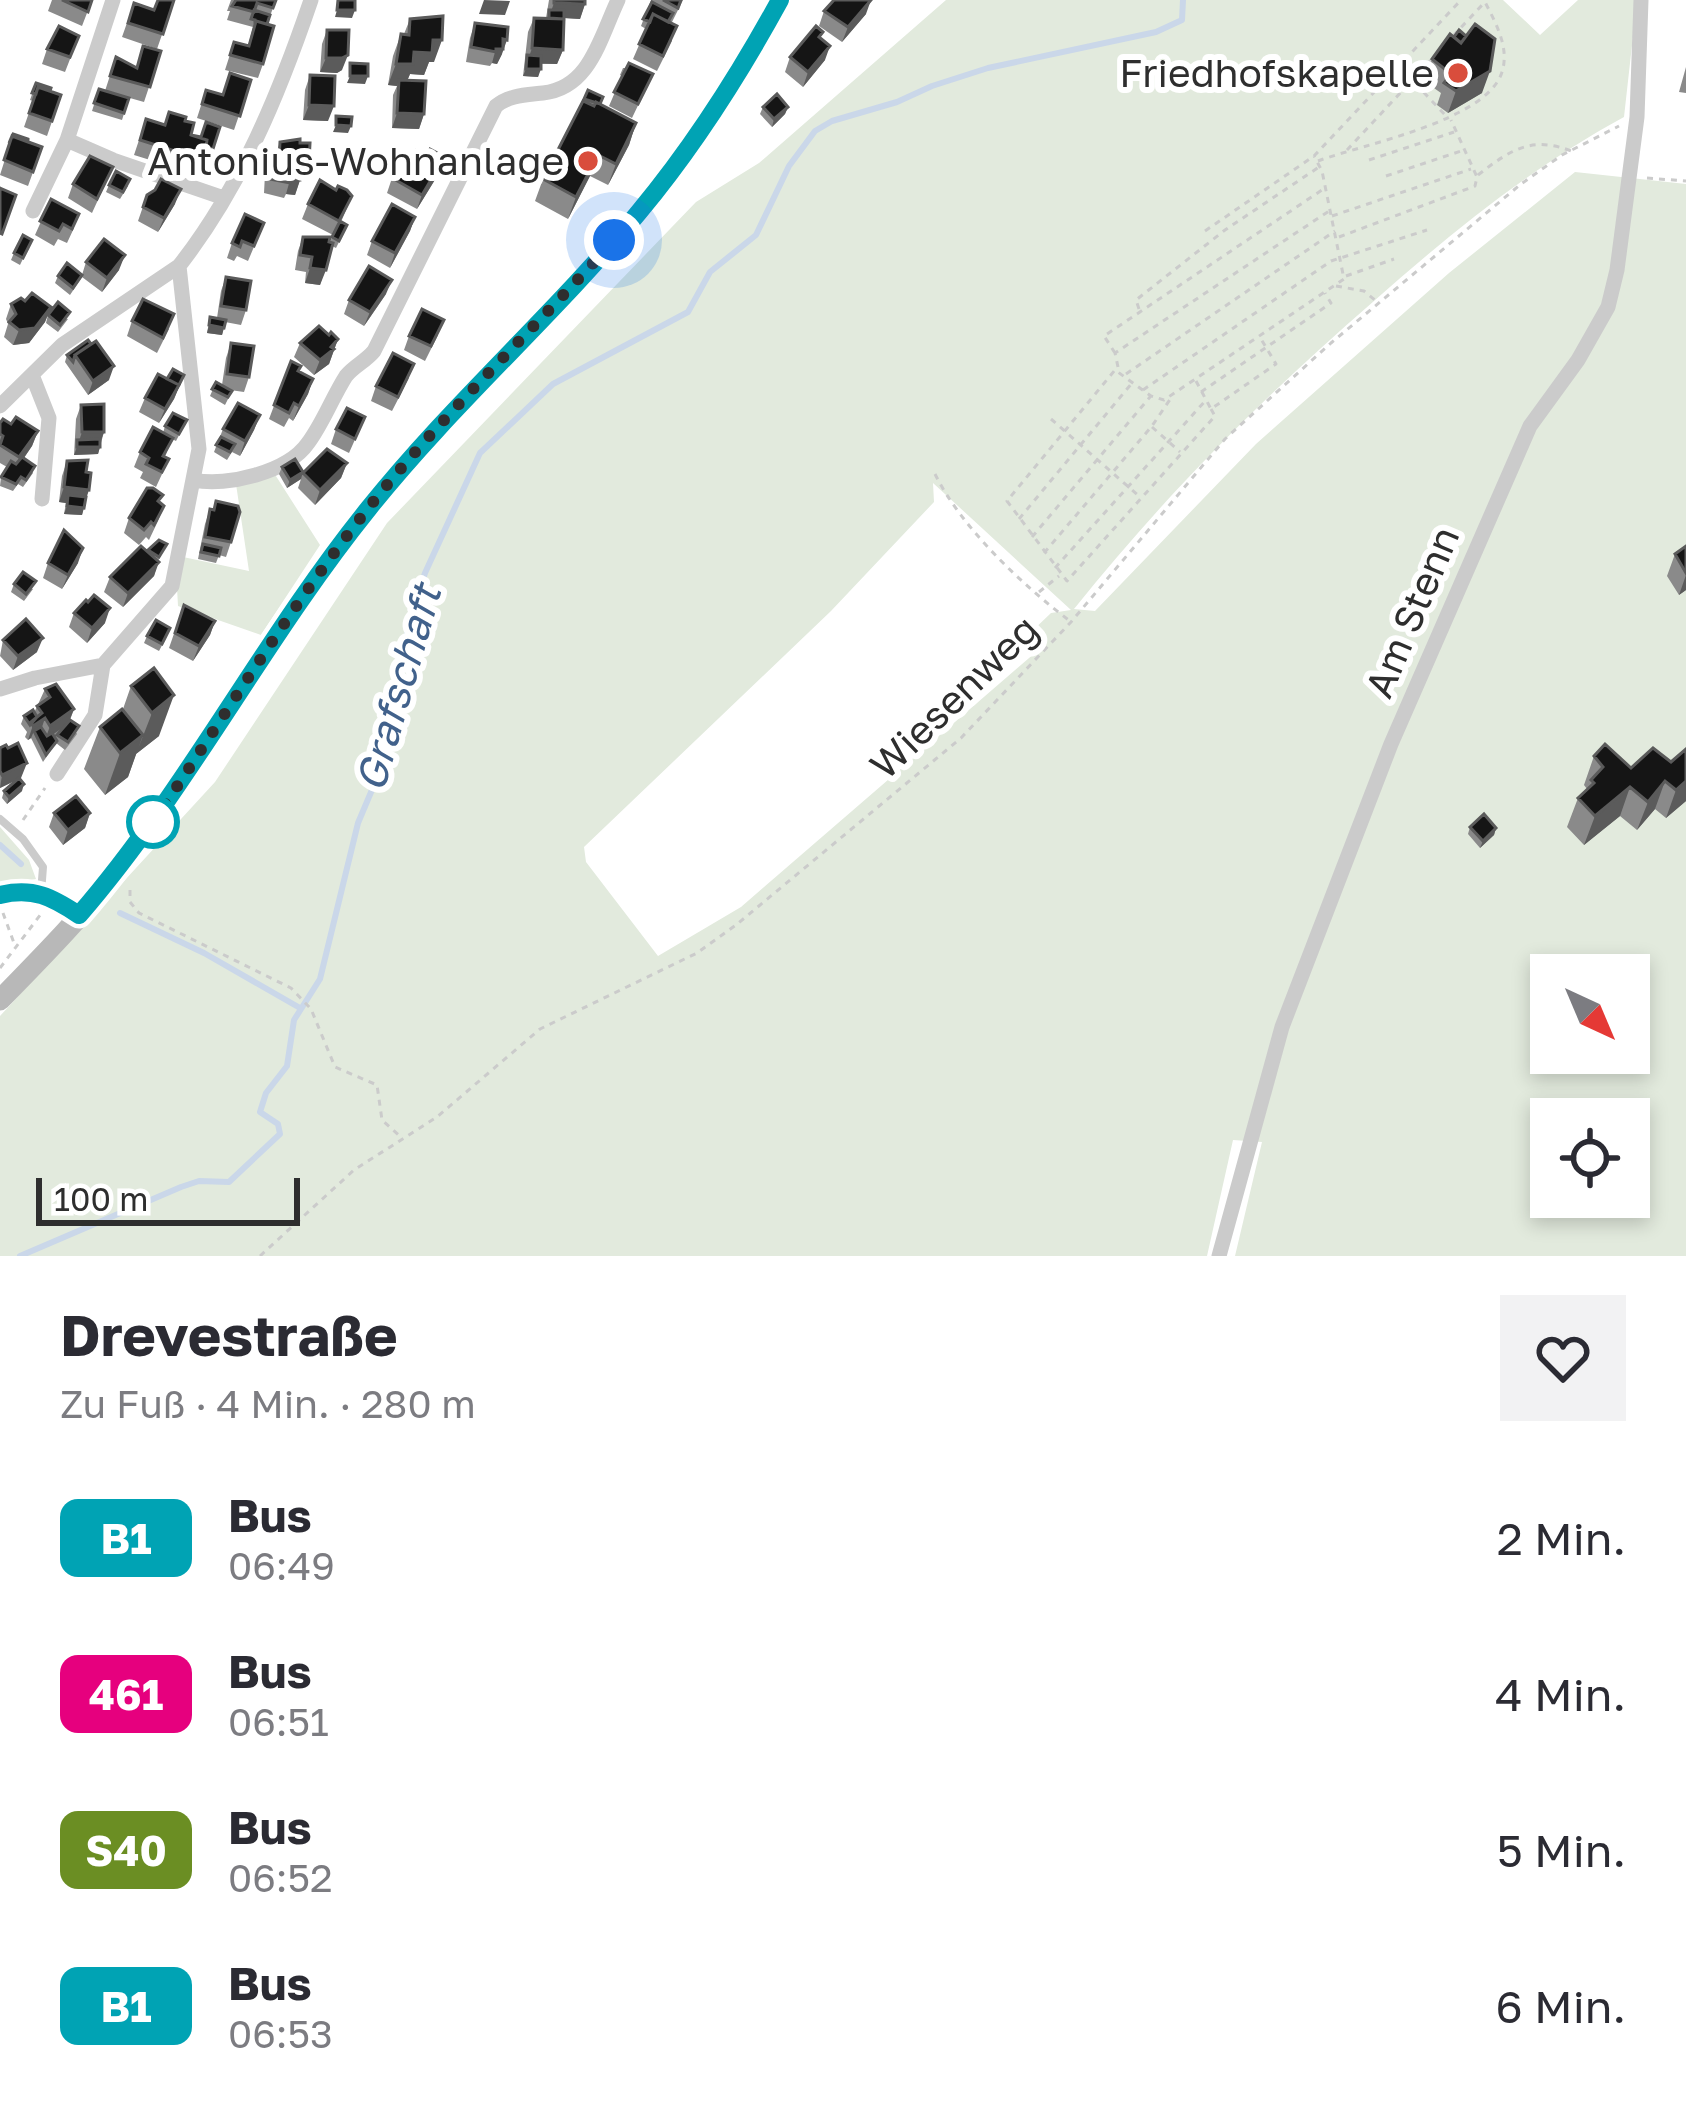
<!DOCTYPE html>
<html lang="de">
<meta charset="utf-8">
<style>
body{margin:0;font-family:"Golos Text",sans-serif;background:#f2f2f3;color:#2b2b33;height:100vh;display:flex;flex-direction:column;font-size:45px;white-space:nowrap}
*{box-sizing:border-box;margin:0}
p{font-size:39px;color:#7c7c81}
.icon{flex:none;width:66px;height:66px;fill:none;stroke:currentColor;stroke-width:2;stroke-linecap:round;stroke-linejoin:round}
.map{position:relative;height:1256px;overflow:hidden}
.drawer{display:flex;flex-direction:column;background:#fff;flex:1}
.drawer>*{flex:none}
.badge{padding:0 24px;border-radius:18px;font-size:42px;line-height:78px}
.needle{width:78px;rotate:136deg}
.fabs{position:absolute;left:1530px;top:954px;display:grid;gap:24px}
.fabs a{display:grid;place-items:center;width:120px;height:120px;border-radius:0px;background:#fff;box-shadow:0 6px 18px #0003;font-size:60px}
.scale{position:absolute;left:36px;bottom:30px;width:264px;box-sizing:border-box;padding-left:12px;border:6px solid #2e2e2e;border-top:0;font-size:33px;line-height:42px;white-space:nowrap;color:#2e2e2e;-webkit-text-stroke:9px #fff;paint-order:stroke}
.you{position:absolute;width:60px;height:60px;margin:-30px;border:9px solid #fff;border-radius:50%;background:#1a73e8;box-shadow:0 0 0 18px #1a73e833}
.map>.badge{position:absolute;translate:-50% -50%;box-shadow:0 0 0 6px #fff}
.round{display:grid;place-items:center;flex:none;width:126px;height:126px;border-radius:0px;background:#f2f2f3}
.head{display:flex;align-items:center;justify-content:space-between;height:204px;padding:0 60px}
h1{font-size:57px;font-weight:700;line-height:90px}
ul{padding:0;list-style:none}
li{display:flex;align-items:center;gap:36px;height:156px;padding:0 60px}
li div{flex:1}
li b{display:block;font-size:45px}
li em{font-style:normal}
li .badge{min-width:132px;font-weight:700;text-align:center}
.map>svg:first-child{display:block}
.green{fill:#e2eadd;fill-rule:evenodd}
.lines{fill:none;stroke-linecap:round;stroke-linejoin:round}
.stream{stroke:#cad7e9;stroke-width:6}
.path{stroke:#cbcbcb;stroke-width:3;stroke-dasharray:6 6;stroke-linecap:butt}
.lane{stroke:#cbcbcb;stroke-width:8}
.street{stroke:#cbcbcb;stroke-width:15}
.secondary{stroke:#b8b8b8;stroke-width:21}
.wall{fill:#8a8a8a}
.shaded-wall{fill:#5b5b5b}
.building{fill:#151515;stroke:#5b5b5b;stroke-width:3}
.line-casing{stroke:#fff;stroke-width:27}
.line{stroke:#00a3b4;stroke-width:18}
.walk{stroke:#2e2e2e;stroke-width:12;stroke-dasharray:0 21.6}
.poi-dot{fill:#d94d3c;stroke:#fff;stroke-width:4.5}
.stop-dot{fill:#fff;stroke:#00a3b4;stroke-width:6}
.labels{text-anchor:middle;stroke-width:12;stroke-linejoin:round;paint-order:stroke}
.poi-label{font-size:39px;fill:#2e2e2e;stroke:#fff;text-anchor:end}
.street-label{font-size:39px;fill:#2e2e2e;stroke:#fff}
.water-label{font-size:42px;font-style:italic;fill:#41618b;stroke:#fff}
</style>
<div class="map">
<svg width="1686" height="1256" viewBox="0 0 1686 1256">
<rect width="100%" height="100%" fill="#fff"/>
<path class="green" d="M946 0H1503L1540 35 1578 0H1637L1624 117C1532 167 1452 232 1374 301 1260 400 1169 491 1074 609L1095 611 1256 444 1449 273 1575 172 1686 184V1256H1235L1262 1142 1233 1140 1207 1256H0V1016L215 782 387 523 696 202 759 163ZM933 483 1071 610 1051 613 1028 635 1036 652 741 907 658 956 586 862 584 847 831 611 934 502ZM1551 975H1629V1053H1551ZM1551 1119H1629V1197H1551Z
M274 473 320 545 261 635 178 606 177 588 183 557 249 571 236 484Z
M0 827 29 860 36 879 0 886Z"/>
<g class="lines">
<path class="stream" d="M0 845 21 864
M120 913 204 953 300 1008
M20 1256 181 1187 199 1181 229 1182 280 1134 278 1124 260 1112 266 1093 287 1066 294 1020 320 979 358 823 385 759 409 622 425 573 480 453 553 384 688 312 710 272 756 235 789 166 815 131 832 121 897 102 932 86 988 68 1156 32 1182 20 1183 0"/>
<path class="path" d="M1453 36 1484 3
M1399 66 1446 116
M1347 150 1431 60
M1369 160 1454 132
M1318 161C1363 144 1487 121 1502 72 1510 47 1495 22 1484 0
M1478 175C1509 151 1531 135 1571 151
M1386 176 1464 150
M1647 178 1686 181
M1332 216 1471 169
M1205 231 1314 156 1461 0
M1339 237 1475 186 1477 177 1451 120
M1346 276 1394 259
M1336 286 1364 291 1376 301
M1139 309 1136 300 1225 230 1319 167
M1115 353 1104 336 1325 188
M1118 367 1115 353 1329 211
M1126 374 1335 231
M1196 381 1211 409 1276 364 1261 339
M1143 390 1331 261 1427 230
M1201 392 1331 303 1325 293
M1211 409 1215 416 1067 581 1007 501 1115 370 1151 396 1164 400 1344 279 1322 171 1314 156
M1051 419 1140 497
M1152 427 1180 452
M935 474C961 527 1022 585 1070 621
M1019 519 1132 383
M1032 537 1150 397
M1044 553 1152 426 1173 395
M1055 568 1206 400
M1039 592 1059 576
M23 820 45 788
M130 890V902L139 913 291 988 311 1009 335 1067 377 1085 382 1120 402 1138
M3 913 14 943
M0 968 41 914
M260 1256 354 1170 437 1117 540 1029 697 953 736 925 961 738 1071 622 1225 439 1331 343 1521 184 1562 155 1619 126"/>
<path class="lane" d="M0 819 23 839 43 867 41 893"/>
<path class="street" d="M67 140 113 160 224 198
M33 211 67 140 113 0
M32 375 49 418 42 499
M0 406 62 345 179 266C241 187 279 94 311 0
M194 480C227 487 288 472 308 443 323 423 332 398 346 376 354 366 366 361 374 351L496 106C509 95 526 95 543 93 590 88 600 38 618 0
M0 689 35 678 103 665 172 586 199 449 179 266
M57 774 95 715 103 665
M0 895C33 887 52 897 79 915
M1219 1256 1282 1027 1391 744 1530 426 1578 360 1608 307 1617 270 1637 117 1641 0"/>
<path class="secondary" d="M0 1000C44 955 89 909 128 858 214 745 280 617 370 506 454 403 555 314 640 212 694 146 739 75 780 0"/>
</g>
<path class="wall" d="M52 0H92L82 26 48 11Z
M174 0 157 49 122 37 134 3 154 10Z
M231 0H276L267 24 263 64 258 78 225 70 234 42 248 46 253 27 227 20 230 11H227Z
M549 0H585V4L580 19 564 18 563 50 557 64H541L538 77 523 76 528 32 534 18H546Z
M651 0H683L672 22H669L672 41 657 71 633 59 646 29 641 26Z
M824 11 866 14 842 42 819 26Z
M410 19 434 62H429L424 75 410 74 407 81 424 114 419 129 392 128 393 95 397 86 388 85 393 56 401 34H404Z
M475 23 502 54 497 64 492 63 490 66 466 62 470 38Z
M327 30 342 70 337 73 320 72 322 44Z
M79 36 65 72 42 64 47 49Z
M161 51 144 102 105 91 116 57 136 67Z
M790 57 825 60 803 87 785 72Z
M1432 59 1482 93 1448 113 1437 105 1441 93 1424 81Z
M1686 67V93L1679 92Z
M623 68H641L653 74 632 118 609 106 622 76 620 75Z
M310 75 328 121 303 120 305 90Z
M251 80 234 130 197 118 206 90 223 95Z
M36 83 61 95 47 136 24 127 33 101 30 100Z
M99 89 129 98 122 120 92 111Z
M588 90 600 104 636 123 629 145 608 185 590 176 568 219 535 201 543 179Z
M763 107H788L785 114 772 127 760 114Z
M146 119 164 124 185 121 191 134 201 137 220 127 211 157 205 155 200 168 192 173 134 155Z
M13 134 42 147 28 186 0 175Z
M280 142 304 177H301L295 195 286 194 284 198 264 193 265 174 270 160H274Z
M427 156 445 157 436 178 417 209 387 193 392 178 409 163Z
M113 167 92 213 68 198 73 184Z
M109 185 128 186 120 199 106 192Z
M336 190 352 196 341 222 344 232 336 248 332 246 320 285 305 283 306 272 295 270 298 251 303 237 330 242 333 235 302 219 308 204Z
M147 195 175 204 158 232 138 221Z
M51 199 74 228 67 243 58 239 54 246 35 235Z
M415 217 410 231 390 268 367 255 372 241Z
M264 223 248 261 237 256 234 261 227 258 232 243Z
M32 240 20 265 11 260 14 253Z
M86 262 119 270 102 292 82 277 70 295 55 283 58 276 82 275Z
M226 277 246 310 241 325 225 322 222 335 207 333 210 317 217 318 221 291Z
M386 294 364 326 344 314 349 300Z
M25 301 51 307 45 322 29 343 13 345 4 337 8 324 6 319 11 304Z
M48 315 68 319 58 332 46 323Z
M132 321 169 329 157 353 127 336Z
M438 335 425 361 404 350 409 336Z
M338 339 329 364 314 375 294 357 300 343Z
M88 340 109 380 88 395 65 362 67 355Z
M231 343 249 377 244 392 230 390 232 391 225 405 210 396 216 382 222 385 226 358Z
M291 361 299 371 313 379 308 394 293 421 289 418 284 427 269 419Z
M184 375 174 399 159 423 139 412 145 398 167 379Z
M409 378 392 411 371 401 376 386Z
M81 405 104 432 98 454 74 455 76 419Z
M260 415 254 430 240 456 232 452 227 460 214 452 223 429Z
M365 417 349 453 331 444 336 429Z
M187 420 176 441 172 439 165 457 169 459 156 487 140 478 143 472 134 467 140 452 163 433 165 426Z
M0 423 38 431 32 446 24 458 33 473 23 487 18 484 13 491 0 486 1 477 7 467 0 463Z
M67 461 85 500 82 515 64 514 66 503 59 502 62 476Z
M347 463 341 478 315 505 298 488 301 479 287 488 279 474 282 467 303 472Z
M160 503 164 506 158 521 149 540 146 537 139 545 124 533 129 518Z
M210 509 231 542 226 557 219 555 216 563 198 559 205 524Z
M167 544 158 561 154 576 123 607 104 592 110 577 148 552Z
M1686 546V590L1679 595 1667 576 1675 554Z
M48 563H78L62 589 43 578Z
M14 584 33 589 24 601 11 592Z
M184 605 215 621 210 635 193 661 169 648Z
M74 613 105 623 87 643 69 627Z
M147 636H167L159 651 144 643Z
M3 640 37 652 13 670 0 656Z
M154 668 159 736 136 754 128 777 105 795 84 769 100 727 123 709 131 686Z
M45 689 74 709 70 720 77 734 65 750 56 743 43 762 31 738 28 740 25 737 27 732 21 724 24 716 34 713Z
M0 748 21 778H20L22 791 7 804 2 798 4 791 18 779 0 788Z
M1686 749V801L1666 818 1655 809 1637 830 1620 816 1584 845 1567 827 1578 798 1587 789 1584 785 1594 756 1631 768 1671 762Z
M54 813H90L85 828 63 845 49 827Z
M1470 827 1496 828 1494 835 1480 848 1468 834Z"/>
<path class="shaded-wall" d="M484 0 510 1 505 15 479 14Z
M871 0 866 14 842 42 848 27Z
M554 3 585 4 580 19 549 17Z
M337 10H355L352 18 335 17Z
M503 39 507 40 502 54 497 64 492 63 495 52Z
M433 40H442L434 62H429L424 75 410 74 405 86 399 80 397 86 388 85 396 64Z
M830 46 825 60 803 87 808 72Z
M532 48 563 50 557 64 527 63Z
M348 55 342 70 337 73 320 72 326 58Z
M526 69H541L538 77 523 76Z
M1490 71 1482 93 1448 113 1456 91Z
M350 76H368L365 84 347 83Z
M309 105 334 106 328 121 303 120Z
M788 107 785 114 772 127 774 119Z
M397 113 424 114 419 129 392 128Z
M636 123 629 145 608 185 616 164Z
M336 125 351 126 348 133 333 132Z
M205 153 200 168 192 173 197 158Z
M598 155 590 176 568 219 576 197Z
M445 157 436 178 417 209 422 195Z
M301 162H309L304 177 296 176Z
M290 180H300L295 195 286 194Z
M181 189 175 204 158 232 164 218Z
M415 217 410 231 390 268 395 253Z
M125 255 119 270 102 292 107 278Z
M310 268 326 270 320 285 305 283Z
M392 280 386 294 364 326 370 312Z
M51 307 45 322 29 343 13 345 19 330Z
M209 325 224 328 222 335 207 333Z
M338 339 329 364 314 375 320 360Z
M114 366 109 380 88 395 93 381Z
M184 375 174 399 159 423 165 409Z
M313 379 308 394 293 421 299 406Z
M260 415 254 430 240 456 245 441Z
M38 431 32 446 14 472 19 457Z
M82 432H104L99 446 77 447Z
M77 447H100L98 454 74 455Z
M347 463 341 478 315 505 320 490Z
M303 472 301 479 287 488 290 480Z
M64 487 89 490 84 505 68 495 66 503 59 502Z
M67 506 84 508 82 515 64 514Z
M83 548 78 563 62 589 68 575Z
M159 562 154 576 123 607 128 593Z
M1686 575V590L1679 595Z
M110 608 105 623 87 643 92 628Z
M215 621 210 635 193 661 199 646Z
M43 638 37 652 13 670 18 656Z
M174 695 159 736 136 754 152 713Z
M74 709 68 724 45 740 50 726Z
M45 718 40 733 34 731 31 738 28 740 33 725Z
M143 735 128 777 105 795 120 753Z
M27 763 21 778 0 788 2 775Z
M1665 781 1655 809 1637 830 1648 802Z
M1686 781V801L1666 818 1676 790Z
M24 784 22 791 7 804 9 797Z
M1630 787 1620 816 1584 845 1595 816Z
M90 813 85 828 63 845 68 830Z
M1496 828 1494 835 1480 848 1483 841Z"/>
<path class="building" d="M62 0H92L88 12Z
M158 0H174L163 34 128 23 134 3 154 10Z
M236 0H276L273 8 257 3 254 12 232 6Z
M338 0H355V10H337Z
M554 0H585V4L554 3Z
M663 0H681L678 8Z
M834 0H871L848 27 824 11Z
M652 2 673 13 668 22 653 14 650 22 643 19Z
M254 10 270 15 267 24 273 26 256 21 255 25V20L251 19Z
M549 10H564V19L549 18Z
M653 14 677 26 663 56 639 44Z
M443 16 442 40H433L432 53 414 52 413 64H396L401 34 409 35 410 19Z
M534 18 564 19 563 50 532 48Z
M256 21 274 26 263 64 230 55 234 42 249 46Z
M475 23 508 27 507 40 503 39V49H496V52L471 47Z
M1475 24 1495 39 1490 71 1456 91 1444 83 1451 74 1432 59 1450 34 1461 43Z
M59 26 79 36 70 57 47 49Z
M816 26 823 32 819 37 830 46 808 72 790 57Z
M327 30H349L348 55 342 58H326Z
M1459 30 1466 36 1461 43 1454 37Z
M143 46 161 51 150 87 110 76 116 57 137 68Z
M527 55 541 56V69H526Z
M350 63 368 64V76H350Z
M629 63 653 74 638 104 614 92Z
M230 73 251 80 240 116 202 104 206 90 223 95Z
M310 75 335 76 334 106 309 105Z
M399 80 426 81 424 114 397 113Z
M36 83 51 88 50 91 38 87 36 94 32 93Z
M38 87 61 95 52 121 29 113Z
M99 89 129 98 124 113 94 103Z
M588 90 603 97 600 104 584 99Z
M777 94 788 107 774 119 763 107Z
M583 101 594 106 596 102 636 123 616 164 598 155 576 197 543 179Z
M169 112 186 117 185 121 194 123 191 135 207 140 205 153 197 158 140 140 146 119 165 125Z
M336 116 352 117 351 126 336 125Z
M206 122 220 127 213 149 206 147 207 140 191 135 201 137Z
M13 134 28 139V142L12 136 9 143Z
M12 136 42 147 33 172 4 160Z
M300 139V143H310L309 162H301L300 180H290V183L270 179V160H279L280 142Z
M430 149 445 157 439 168 441 163 427 156Z
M416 150 441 163 422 195 392 178 401 159 409 163Z
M90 156 113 167 97 199 73 184Z
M116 171 130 179 123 192 109 185Z
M161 179 181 189 164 218 143 207 147 195 155 190Z
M320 180 336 190 338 186 347 190 352 196 339 221 308 204Z
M0 188 16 195 2 234 0 233Z
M51 199 79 214 72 229 63 224 59 231 40 221Z
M392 204 415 217 395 253 372 241Z
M245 214 264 223 254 246 242 241 240 247 232 243Z
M340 221 347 225 339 241 332 237Z
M23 235 32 240 23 258 14 253Z
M303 237H330L329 242 333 243 326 270 310 268 312 257 300 255Z
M104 239 125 255 107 278 86 262Z
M67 263 82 275 73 288 58 276Z
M369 266 392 280 370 312 349 300Z
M226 277 251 281 246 310 221 306Z
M32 293 51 307 35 328 19 330 9 322 16 314 11 304 21 298 25 301Z
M143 299 174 314 163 338 132 321Z
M58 302 70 312 60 325 48 315Z
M422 309 444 320 431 346 409 336Z
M210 317 226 320 224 328 209 325Z
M319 326 329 335 331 332 338 339 331 347 334 349 320 360 300 343Z
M88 340 91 344 75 355 73 362 67 355Z
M96 341 114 366 93 381 75 355Z
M231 343 254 346 249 377 227 374Z
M393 353 414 364 398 397 376 386Z
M291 361 301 366 298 371 313 379 299 406 294 403 289 413 274 405Z
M173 369 184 375 179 385 167 379Z
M158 374 179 385 165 409 145 398Z
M216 382 232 391 228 397 212 389Z
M238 403 260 415 245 441 223 429Z
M104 404V432H82L81 405Z
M347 408 365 417 355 439 336 429Z
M173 413 187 420 179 434 165 426Z
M16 417 38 431 19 457 0 445 3 436 0 434V423L3 419 11 424Z
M153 427 173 438 163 456 169 459 162 472 146 464 149 458 140 452Z
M221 437 235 444 230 452 216 445Z
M100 439V447H77V440Z
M327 449 347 463 320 490 303 473Z
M22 457 35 466 26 480 21 477 16 484 1 477 11 461 16 464Z
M295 459 303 472 290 480 282 467Z
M88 460 86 472 91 473 89 490 64 487 67 461Z
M147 488H153L163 495 158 501 164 506 154 525 151 522 144 530 129 518Z
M68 495 86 497 84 508 67 506Z
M216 501 238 506 240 512 231 542 205 537 210 509 214 510Z
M64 530 83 548 68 575 48 563Z
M159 540 167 544 159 557 148 550Z
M203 544 221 548 219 556 201 552Z
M141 546 159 562 128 593 110 577Z
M1686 546V573L1675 554Z
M23 572 36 581 26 594 14 584Z
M94 595 110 608 92 628 74 613 86 600 88 602Z
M184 605 215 621 199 646 175 633Z
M26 619 43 638 18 656 3 640Z
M156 620 170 628 162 644 147 636Z
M154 668 174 695 152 713 131 686Z
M56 684 74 709 50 726 45 718 33 726 31 722 42 713 37 706 50 697 45 689Z
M122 709 143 735 120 753 100 727Z
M33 710 37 717 30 725 24 716Z
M70 720 79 726 68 742 57 735Z
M41 727 47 736 52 733 57 741 46 755 34 731Z
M18 743 27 763 2 775 0 771V748L6 745 8 748Z
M1605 744 1631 768 1653 748 1671 762 1686 749V781L1676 790 1665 781 1648 802 1630 787 1595 816 1578 798 1594 783 1591 780 1603 767 1594 756Z
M19 778 24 784 9 797 4 791Z
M76 796 90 813 68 830 54 813Z
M1484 814 1496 828 1483 841 1470 827Z"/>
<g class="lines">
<defs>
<path id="line" d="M0 895C33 887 52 897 79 915 188 789 264 638 369 508 453 403 554 315 639 212 694 146 739 75 780 0"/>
</defs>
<use href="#line" class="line-casing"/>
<use href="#line" class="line"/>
<path class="walk" d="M153 822C224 718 288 610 366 511 442 414 533 331 614 240"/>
</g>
<g class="poi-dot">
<circle cx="1458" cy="73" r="12"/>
<circle cx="588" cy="161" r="12"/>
</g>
<circle class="stop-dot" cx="153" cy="822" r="24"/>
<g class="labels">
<g class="poi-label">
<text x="1434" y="87">Friedhofskapelle</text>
<text x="564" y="175">Antonius-Wohnanlage</text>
</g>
<g class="street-label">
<text transform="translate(1412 612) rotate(-67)" y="14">Am Stenn</text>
<text transform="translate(954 697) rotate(-44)" y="14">Wiesenweg</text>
</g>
<g class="water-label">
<text transform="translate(398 688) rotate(-74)" y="15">Grafschaft</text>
</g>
</g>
</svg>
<div class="fabs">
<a><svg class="needle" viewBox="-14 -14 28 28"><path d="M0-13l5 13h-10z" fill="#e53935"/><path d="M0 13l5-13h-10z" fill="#7c7c81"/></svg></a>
<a><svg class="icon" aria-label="locate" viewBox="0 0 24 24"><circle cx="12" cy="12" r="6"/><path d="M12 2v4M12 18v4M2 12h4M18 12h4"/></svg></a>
</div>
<div class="scale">100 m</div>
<div class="you" style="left:614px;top:240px"></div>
</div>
<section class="drawer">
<div class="head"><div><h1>Drevestraße</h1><p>Zu Fuß · 4 Min. · 280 m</p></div><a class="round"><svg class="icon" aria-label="heart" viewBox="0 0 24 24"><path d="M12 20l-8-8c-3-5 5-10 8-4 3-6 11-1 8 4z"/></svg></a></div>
<ul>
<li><span class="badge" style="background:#00a3b4;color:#fff">B1</span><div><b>Bus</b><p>06:49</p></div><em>2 Min.</em></li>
<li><span class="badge" style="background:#e6007e;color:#fff">461</span><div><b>Bus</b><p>06:51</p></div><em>4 Min.</em></li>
<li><span class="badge" style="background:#6b8e23;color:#fff">S40</span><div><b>Bus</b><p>06:52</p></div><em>5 Min.</em></li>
<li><span class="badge" style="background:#00a3b4;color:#fff">B1</span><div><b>Bus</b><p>06:53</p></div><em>6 Min.</em></li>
</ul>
</section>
